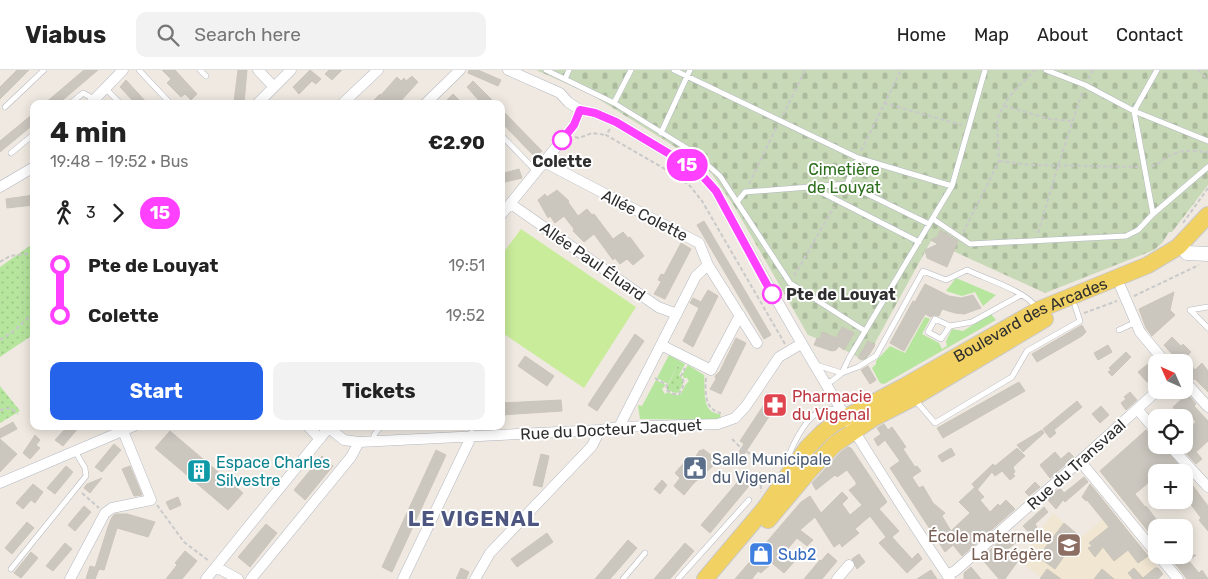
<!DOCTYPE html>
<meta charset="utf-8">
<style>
body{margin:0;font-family:Rubik,sans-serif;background:#f2f2f2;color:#222;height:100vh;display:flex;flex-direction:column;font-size:19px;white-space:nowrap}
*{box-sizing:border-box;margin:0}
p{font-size:16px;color:#767676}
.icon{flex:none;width:28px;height:28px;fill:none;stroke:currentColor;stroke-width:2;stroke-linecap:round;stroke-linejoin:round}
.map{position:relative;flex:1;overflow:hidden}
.drawer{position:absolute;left:30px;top:30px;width:475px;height:330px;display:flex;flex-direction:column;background:#fff;border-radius:10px;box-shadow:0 2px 12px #0003}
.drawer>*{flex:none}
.badge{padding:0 10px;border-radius:16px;font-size:18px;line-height:32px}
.needle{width:32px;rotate:315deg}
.tools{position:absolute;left:1148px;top:284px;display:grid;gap:10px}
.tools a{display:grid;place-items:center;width:45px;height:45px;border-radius:10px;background:#fff;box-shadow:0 2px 12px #0003;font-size:25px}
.map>.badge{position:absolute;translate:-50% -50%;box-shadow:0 0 0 2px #fff}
.legs{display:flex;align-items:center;gap:8px;height:55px;padding:0 20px;font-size:16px}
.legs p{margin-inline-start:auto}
.overview{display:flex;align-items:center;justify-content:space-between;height:85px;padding:0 20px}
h1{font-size:28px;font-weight:700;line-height:38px}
.cta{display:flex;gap:10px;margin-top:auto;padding:10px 20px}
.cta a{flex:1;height:58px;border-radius:10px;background:#2563eb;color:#fff;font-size:20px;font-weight:700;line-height:58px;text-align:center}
.cta a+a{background:#f2f2f2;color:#222}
ul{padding:0 20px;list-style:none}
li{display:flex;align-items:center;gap:18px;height:50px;font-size:19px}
li i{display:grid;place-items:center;width:8px;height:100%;margin:0 6px;background:currentColor}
li i::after{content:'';width:12px;height:12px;margin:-6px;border:4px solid;border-radius:50%;background:#fff}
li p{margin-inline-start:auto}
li:first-child i{background:linear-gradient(#0000 50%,currentColor 0)}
li:last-child i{background:linear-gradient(currentColor 50%,#0000 0)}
header{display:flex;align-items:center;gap:30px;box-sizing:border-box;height:70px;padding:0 25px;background:#fff;border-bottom:1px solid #e0e0e0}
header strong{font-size:24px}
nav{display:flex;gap:28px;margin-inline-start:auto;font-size:18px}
.search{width:350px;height:45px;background:#f2f2f2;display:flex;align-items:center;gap:12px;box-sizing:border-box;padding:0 18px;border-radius:10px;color:#767676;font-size:19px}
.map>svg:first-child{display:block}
.education{fill:#f0e6d1}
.grass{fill:#b6e59e}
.cemetery{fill:url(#cemetery-stones)}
.park{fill:url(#park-dots)}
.pitch{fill:#c9ec9a}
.building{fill:#cbc7bf;stroke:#cbc5ba}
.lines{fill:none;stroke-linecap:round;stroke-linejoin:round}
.lane-casing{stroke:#b4b7c1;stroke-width:6}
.street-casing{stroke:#b4b7c1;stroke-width:11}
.secondary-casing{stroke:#b4b7c1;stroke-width:15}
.primary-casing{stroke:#c9c9c9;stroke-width:18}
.path{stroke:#c9c9c9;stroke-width:2;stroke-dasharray:4 2.5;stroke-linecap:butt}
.lane{stroke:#fff;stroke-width:5}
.street{stroke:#fff;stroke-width:10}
.secondary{stroke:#fff;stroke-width:14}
.primary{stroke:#f2d163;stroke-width:16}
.line-1-casing{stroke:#fff;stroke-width:11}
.line-1{stroke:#ff40ff;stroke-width:8}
.stop-1-dot{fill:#fff;stroke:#ff40ff;stroke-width:2.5}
.labels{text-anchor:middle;stroke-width:4;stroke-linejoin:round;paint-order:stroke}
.stop-label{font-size:16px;font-weight:bold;fill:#2e2e2e;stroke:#fff}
.park-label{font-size:16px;fill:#2c6e1b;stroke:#fff}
.street-label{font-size:16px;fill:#2e2e2e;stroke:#fff}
.health-label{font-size:16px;fill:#be3a42;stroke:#fff;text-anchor:start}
.service-label{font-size:16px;fill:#4e5e75;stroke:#fff;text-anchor:start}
.culture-label{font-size:16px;fill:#0d838f;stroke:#fff;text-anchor:start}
.education-label{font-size:16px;fill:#785e54;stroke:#fff;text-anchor:end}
.shop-label{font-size:16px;fill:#366cbe;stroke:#fff;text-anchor:start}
.district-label{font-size:21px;font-weight:bold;letter-spacing:1px;fill:#4d5680;stroke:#fff}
</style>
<header>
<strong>Viabus</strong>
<div class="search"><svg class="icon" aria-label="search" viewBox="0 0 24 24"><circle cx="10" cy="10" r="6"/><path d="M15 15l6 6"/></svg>Search here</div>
<nav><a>Home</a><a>Map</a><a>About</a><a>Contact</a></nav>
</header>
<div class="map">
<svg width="1208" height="509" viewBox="0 0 1208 509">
<defs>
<pattern id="cemetery-stones" width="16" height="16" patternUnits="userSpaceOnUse" patternTransform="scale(1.25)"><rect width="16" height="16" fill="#c8d9b8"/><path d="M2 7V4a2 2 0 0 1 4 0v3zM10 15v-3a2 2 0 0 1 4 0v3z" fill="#acbb9e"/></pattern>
<pattern id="park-dots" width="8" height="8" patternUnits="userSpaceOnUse" patternTransform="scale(1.25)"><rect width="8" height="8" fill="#b6e59e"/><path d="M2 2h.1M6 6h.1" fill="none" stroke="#9dc588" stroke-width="1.8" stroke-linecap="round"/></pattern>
</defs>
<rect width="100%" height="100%" fill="#efe9e1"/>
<path class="education" d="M1112 442 1159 500 1148 509H1043L1019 491 1053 443 1080 468Z"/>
<path class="grass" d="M956 208 996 225 983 236 975 222 962 226 946 221Z
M991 244 996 250 884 314 880 313 872 298 876 294V291L890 276 905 283 925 247 930 249 922 264 939 273 942 279 947 276 946 271 952 259 963 261Z
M669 285 685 294 683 298 678 295 668 314 657 308Z
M688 295 704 305C706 318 700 343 720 344L721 348 709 350 640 349 638 335 642 336 656 310 666 315 662 319 665 324 668 322 674 325H680L686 314 689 311 687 308H684L682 305Z"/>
<path class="cemetery" d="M536 0H1208V115L1172 162H1169L1163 172 1154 180 1045 223 931 171 865 291 839 277 808 265 734 136 712 104 696 90 592 25Z"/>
<path class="park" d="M34 173V264L0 287V197Z
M678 295 683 298 679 305 682 308 683 313 679 322 676 323 667 320V317Z
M0 316 20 341 0 353Z"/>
<path class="pitch" d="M521 159 636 237 584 318 501 262V186Z"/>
<path class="building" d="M17 0H29L0 29V17Z
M84 0H98L58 34H44Z
M162 0H175L197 24 191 30 185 24 181 27 167 13 171 9Z
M238 0H247L244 33 234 32Z
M310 0 321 9 316 14 312 11 299 24 293 17Z
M329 0H342L332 10 325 4Z
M469 0H478L501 10 498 16 468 3Z
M412 6 418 12 398 34H370L380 24 381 25 397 7 401 11 404 8 406 11Z
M126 10 136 21 148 34H136L120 17Z
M473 11 496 34H482L467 17Z
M453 24 463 34H443Z
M501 39 542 81 536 88 501 52Z
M34 43V54L0 82V71Z
M519 99 522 108 501 113V104Z
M557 120 569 131 568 132 578 146 587 139 592 145 594 144 613 169 623 162 628 168 630 167 644 186 633 195 627 189 620 194 615 188 613 190 594 164 584 172 573 161 574 159 564 146 555 153 550 146 548 148 538 130 545 124 547 127Z
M34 125V135L7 138 6 129Z
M704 151 771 265 764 269 697 155Z
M940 160 958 171 947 197 927 188 925 180 938 174 931 170 938 166Z
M681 173 691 179 665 229 654 224 660 214 661 211 658 210 661 204 664 205Z
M925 214 949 226 961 228 973 225 981 238 964 244 955 243 942 239 939 246 934 245 931 247 925 244 904 281 890 273 913 231 915 232Z
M708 220 718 226 693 277 683 271 699 238 690 233 693 228 701 232Z
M1174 222 1170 240 1175 245 1152 266 1146 258 1139 239Z
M1082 255 1086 262 1082 266 1037 292 1032 284Z
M842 257 854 263 844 280 839 276 836 280 832 281 814 275 817 268 820 269 822 262 836 268Z
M635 264 644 271 597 341 588 335Z
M1172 267 1181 276 1183 274 1191 282 1185 288 1195 300 1202 293 1208 301V322L1195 309 1193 310 1189 305 1184 303V292H1174L1171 289 1170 287 1172 284 1164 275Z
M736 268 746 273 721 324 710 319 716 309 715 306 720 301Z
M868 271 875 275 869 285 862 290 858 288Z
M1108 275 1112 282 1098 290 1094 283Z
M1126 282 1131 287 1112 306 1108 302 1111 300 1109 298Z
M525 286 554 306 547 316 518 296Z
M1153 290 1156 294V304L1147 312 1138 302Z
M868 296 876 310 870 314 861 300Z
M1019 312 1025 321 943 368 937 358Z
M1184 320 1196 334 1194 336 1208 351V371L1196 382 1202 389 1196 394 1184 381V371L1194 362 1190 357 1196 352 1186 340 1179 345 1173 337 1183 328 1180 324Z
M1130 322 1137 330 1126 340 1121 333 1126 329 1124 327Z
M771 324 780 330 741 389 737 385 744 374 740 371Z
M561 330 562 341 501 345V333Z
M1077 331 1082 337 1054 360 1056 363 1050 368 1043 359Z
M1101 336 1109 345 1100 353 1092 344Z
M13 352 17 359 0 368V359Z
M884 354 888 360 892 357 906 377 903 379 915 397 917 396 921 401 912 407 919 418 923 416 933 433 945 443 942 446 951 461 970 443 959 432 975 417 984 427 980 430 990 442 998 434 1000 436 1006 430 1015 439 962 486 953 475 945 482 890 398 900 391 885 370 878 376 874 369 881 364 877 358Z
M68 356H80L63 376 55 370Z
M1042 360 1044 363 1023 382 1017 375Z
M1146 360 1156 369V375H1162L1185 402H1156V406L1135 424 1145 437 1146 436 1163 458H1156V471L1100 401Z
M170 361 243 423 228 440 155 378Z
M35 365 40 370 36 375 40 378 30 389 23 383Z
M0 369 17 384 0 402Z
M114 374 121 380 102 402 95 397Z
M848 377 851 378 887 432 879 439 899 461 892 467 912 489 918 483 922 489 907 503 879 473 886 467 870 446 855 459 859 463 842 477 840 473 834 477 815 447 800 460 813 470 807 476 797 468 784 483 795 491 784 503 772 493 761 503 758 501 752 509H735L801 432 810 426 821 443 842 422 848 428 842 434 850 445 862 435 849 420 856 415V412L847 400 837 407 835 405 816 420 812 413 841 382Z
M951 378 955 385 942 392 938 386Z
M1017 378 1025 386 1013 397 1015 402 1013 404 1015 406 1010 410 1002 401 995 406 992 402 977 420 972 414 993 394 995 396Z
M703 379 715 388 714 391 716 393 693 414 684 425 674 416 680 408 675 403 687 389 692 392 700 380 702 381Z
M436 380 446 385 392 502 382 497Z
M1055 382 1061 389 1069 382 1074 387 1050 408 1040 395Z
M541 384 549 386 542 417 533 415Z
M322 386 333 396 305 430 294 420Z
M66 396 73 402 55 424 47 418Z
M130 396 142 425 134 426 122 399Z
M1184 404 1208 436V461L1199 450 1201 448 1184 425Z
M1084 407 1088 412 1065 432 1063 430 1056 439 1047 429 1060 418 1064 423Z
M102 408 90 423 84 418 87 414Z
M741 408 749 416 710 463 701 455Z
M662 410 667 415 660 424 654 419Z
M1035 412 1040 417 1029 426 1025 422Z
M33 414 43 422 35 433 31 430 23 439 16 433Z
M1090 414 1148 486 1138 493 1128 480 1114 491 1103 477 1095 487 1088 478 1092 476 1089 473 1109 457 1087 430 1086 431 1082 427Z
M178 427 181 435 170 440 166 432Z
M84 436 91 442 75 461 68 455Z
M1044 437 1048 442 1035 454 1037 457 1035 459 1036 460 1031 465 1023 456Z
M115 444H127L155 452 148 467 117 458 104 500 99 499 95 509H86L90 496 97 498H95L108 457 112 447Z
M27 452 34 458 12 484 5 478Z
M1064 453 1077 464 1073 469 1075 471 1055 499 1038 487Z
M266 454 277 463 250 497 238 487Z
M1010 462 1018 471 1008 479 1018 491 1005 509H999L981 488Z
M547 463 553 472 517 497 511 489Z
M628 470 637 478 610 509H595Z
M65 473 72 479 53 501 46 496Z
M685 473 694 481 670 509H654Z
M185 481 197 491 182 509H166L177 495 175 493Z
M31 482 38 488 21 508 14 503Z
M828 483 837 491 822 509H804L820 490 821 491Z
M859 484 865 492 857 499 852 489Z
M1168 485H1196L1189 491 1199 503 1202 500 1208 509H1187Z
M971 497 981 509H964V503Z
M461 498 469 502 466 509H456Z
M1134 498 1143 508 1155 498H1158L1163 504 1158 509H1133L1128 503Z
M1047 499 1061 509H1040Z
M1102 499 1114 509H1094Z
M931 500 937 509H917Z"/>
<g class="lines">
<defs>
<path id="lane" d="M139 0 171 34
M200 0 206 6
M546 0 614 33 693 82 720 106 790 213 865 261
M674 0 858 88 952 116
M1157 0 1134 41 1208 71
M565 9 569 0
M105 18 121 34
M614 33 631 0
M70 34 83 23 94 29
M5 37 44 0
M661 63 690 0
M501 65 537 102
M11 83 34 64
M847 114 929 154
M813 118 919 172
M737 132 745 122 847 114 858 88
M1153 144 1208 97
M933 149 970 174 1126 166 1138 160 1153 144 1134 41 1085 15 1046 0
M1208 237 1190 240 1208 258
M950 256 941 269 928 262 935 249 950 256 972 252 1021 225
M1119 260 1136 252
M816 295 842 303
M842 303 849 288 952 116 985 0
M825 313 832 311 842 303 858 297 876 286 923 201 946 210 967 200C986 209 1025 221 1036 237
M915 330 935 353 1012 307 1027 281 1080 251 1075 236
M375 370 374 365 381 356
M786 397C788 382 805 347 821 341 827 338 835 340 841 339
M11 499 86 406 85 398 75 381
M623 509 645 483
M678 509 749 430"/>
<path id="street" d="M258 0 274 17
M508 0 560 23 568 32 580 40 595 43 616 52 698 101 716 121C788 254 865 384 950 509
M90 34 123 0
M257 34 291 0
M342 34 378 0
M425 34 460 0
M544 92 699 173 708 195 757 273
M0 117 34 97
M511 134 658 237 677 244
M501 145 566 65 574 55 580 40
M1121 218 1140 262 1165 292
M661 275 711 300 740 245
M1184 310 1208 337
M1137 339 1156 361
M308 356 320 369
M619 357 696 206 708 195
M329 358 344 370 359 372 600 360 619 357 718 354 735 348 746 336 779 287 801 274
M1169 375 1208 417
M1080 391 1156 483
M0 413 134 356
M1158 485 1178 509
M216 497 238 509
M947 505 955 501 1080 391 1158 320
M70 509 105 443 112 438 151 430 123 361
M206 509 330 356
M251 509 351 387 359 372
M403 509 472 365
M475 509 490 483 592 376 600 360
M837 509 849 495"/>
<path id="secondary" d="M1187 183 1208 184"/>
<g id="primary">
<path d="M768 450 810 400 835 374 872 349 913 328 1045 249"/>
<path id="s1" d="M705 509 765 438 807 378 822 363 835 353 903 317 1038 240 1148 195 1178 177 1208 145"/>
</g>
</defs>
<use href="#lane" class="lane-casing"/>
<use href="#street" class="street-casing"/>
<use href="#secondary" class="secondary-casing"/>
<use href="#primary" class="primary-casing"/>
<path class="path" d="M1198 0 1208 10
M1088 9 1093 0
M884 33 962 55
M1004 36 1050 49 1072 51
M783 45 805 0
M610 59 606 65 672 103 690 116 702 131 785 274
M575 67 579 68 592 63 606 65
M861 81 901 0
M999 91 1030 95 1139 97
M1151 96C1161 95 1166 85 1176 83 1186 79 1198 82 1208 82
M749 114 777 56
M1183 153 1208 118
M963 163 999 91 997 49 1006 31 1016 19 1035 0
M1038 163 1058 96 1083 20
M0 192 10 186 34 183
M794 206 834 137
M1134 226 1199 195
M1084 243 1117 231
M0 270 11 263 34 243
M655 308 667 315 666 320 674 324H679C683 317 686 313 681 306L685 298
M706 308C705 321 704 340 721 343
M0 340 11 338 18 344
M799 342 803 344
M732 369 741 378 755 387
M760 402 761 422
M82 423 99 438
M157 435 184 472 209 491"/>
<use href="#lane" class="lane"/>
<use href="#street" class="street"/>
<use href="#secondary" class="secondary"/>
<use href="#primary" class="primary"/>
</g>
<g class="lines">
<defs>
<path id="line-1" d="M562 70 574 55 580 40 595 43 616 52 698 101 716 121 772 224"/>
</defs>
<use href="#line-1" class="line-1-casing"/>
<use href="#line-1" class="line-1"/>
</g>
<defs>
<symbol id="pharmacy-square" viewBox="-11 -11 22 22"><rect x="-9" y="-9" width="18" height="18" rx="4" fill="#e0444e" stroke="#fff"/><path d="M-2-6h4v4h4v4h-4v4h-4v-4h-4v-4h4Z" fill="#fff"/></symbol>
<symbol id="civic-square" viewBox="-11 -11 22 22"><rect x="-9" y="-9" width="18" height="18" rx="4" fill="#5c6f8a" stroke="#fff"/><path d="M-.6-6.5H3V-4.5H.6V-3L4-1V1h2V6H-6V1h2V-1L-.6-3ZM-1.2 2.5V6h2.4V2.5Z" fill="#fff"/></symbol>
<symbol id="building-square" viewBox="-11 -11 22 22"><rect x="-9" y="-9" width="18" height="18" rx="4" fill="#0f9aa8" stroke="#fff"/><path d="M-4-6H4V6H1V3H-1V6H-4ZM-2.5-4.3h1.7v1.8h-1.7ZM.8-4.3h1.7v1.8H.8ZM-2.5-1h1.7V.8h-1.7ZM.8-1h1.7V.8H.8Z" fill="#fff"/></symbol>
<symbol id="school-square" viewBox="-11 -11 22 22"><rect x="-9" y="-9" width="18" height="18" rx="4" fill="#8d6e63" stroke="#fff"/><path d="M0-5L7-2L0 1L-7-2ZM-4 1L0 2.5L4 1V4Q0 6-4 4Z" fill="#fff"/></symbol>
<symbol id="shop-square" viewBox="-11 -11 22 22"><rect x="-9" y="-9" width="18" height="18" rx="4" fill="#3f7fe0" stroke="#fff"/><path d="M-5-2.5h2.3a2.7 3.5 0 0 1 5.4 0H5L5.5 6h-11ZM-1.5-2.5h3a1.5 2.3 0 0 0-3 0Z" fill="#fff"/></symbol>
</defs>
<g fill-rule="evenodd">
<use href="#pharmacy-square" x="761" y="321" width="28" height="28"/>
<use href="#civic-square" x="681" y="384" width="28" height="28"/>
<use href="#building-square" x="185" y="387" width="28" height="28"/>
<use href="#school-square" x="1055" y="461" width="28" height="28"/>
<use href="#shop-square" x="747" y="470" width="28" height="28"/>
</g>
<g class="stop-1-dot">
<circle cx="562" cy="70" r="9"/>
<circle cx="772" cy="224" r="9"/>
</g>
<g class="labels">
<g class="stop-label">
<text x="562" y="97">Colette</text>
<text x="786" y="230" text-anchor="start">Pte de Louyat</text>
</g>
<g class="park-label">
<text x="844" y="105">Cimetière<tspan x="844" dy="18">de Louyat</tspan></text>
</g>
<g class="street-label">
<text transform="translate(645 145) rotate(27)" y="6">Allée Colette</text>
<text transform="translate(593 191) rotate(35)" y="6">Allée Paul Éluard</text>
<text dy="6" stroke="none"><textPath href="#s1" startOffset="425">Boulevard des Arcades</textPath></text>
<text transform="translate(611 359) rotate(-3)" y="6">Rue du Docteur Jacquet</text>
<text transform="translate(1076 394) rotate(-42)" y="6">Rue du Transvaal</text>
</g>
<g class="health-label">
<text x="792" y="332">Pharmacie<tspan x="792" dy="18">du Vigenal</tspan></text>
</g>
<g class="service-label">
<text x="712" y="395">Salle Municipale<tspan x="712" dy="18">du Vigenal</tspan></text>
</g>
<g class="culture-label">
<text x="216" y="398">Espace Charles<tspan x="216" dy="18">Silvestre</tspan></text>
</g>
<g class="education-label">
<text x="1052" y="472">École maternelle<tspan x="1052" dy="18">La Brégère</tspan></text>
</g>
<g class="shop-label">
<text x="778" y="490">Sub2</text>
</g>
<g class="district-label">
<text x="474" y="456">LE VIGENAL</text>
</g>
</g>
</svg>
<div class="tools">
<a><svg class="needle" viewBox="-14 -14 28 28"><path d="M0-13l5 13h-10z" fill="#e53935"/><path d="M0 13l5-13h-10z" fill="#767676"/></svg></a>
<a><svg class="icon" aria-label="locate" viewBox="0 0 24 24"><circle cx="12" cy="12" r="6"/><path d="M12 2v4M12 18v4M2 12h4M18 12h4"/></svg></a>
<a>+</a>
<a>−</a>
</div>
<b class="badge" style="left:687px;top:95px;background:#ff40ff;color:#fff">15</b>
<section class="drawer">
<div class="overview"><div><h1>4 min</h1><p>19:48 – 19:52 · Bus</p></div><b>€2.90</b></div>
<div class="legs"><svg class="icon" aria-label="walk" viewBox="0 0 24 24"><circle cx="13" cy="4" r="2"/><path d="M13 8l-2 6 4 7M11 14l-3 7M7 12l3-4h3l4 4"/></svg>3<svg class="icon" aria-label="forward" viewBox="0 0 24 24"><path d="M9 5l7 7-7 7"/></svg><b class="badge" style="background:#ff40ff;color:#fff">15</b></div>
<ul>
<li><i style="color:#ff40ff"></i><b>Pte de Louyat</b><p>19:51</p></li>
<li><i style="color:#ff40ff"></i><b>Colette</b><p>19:52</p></li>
</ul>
<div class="cta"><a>Start</a><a>Tickets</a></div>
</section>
</div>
